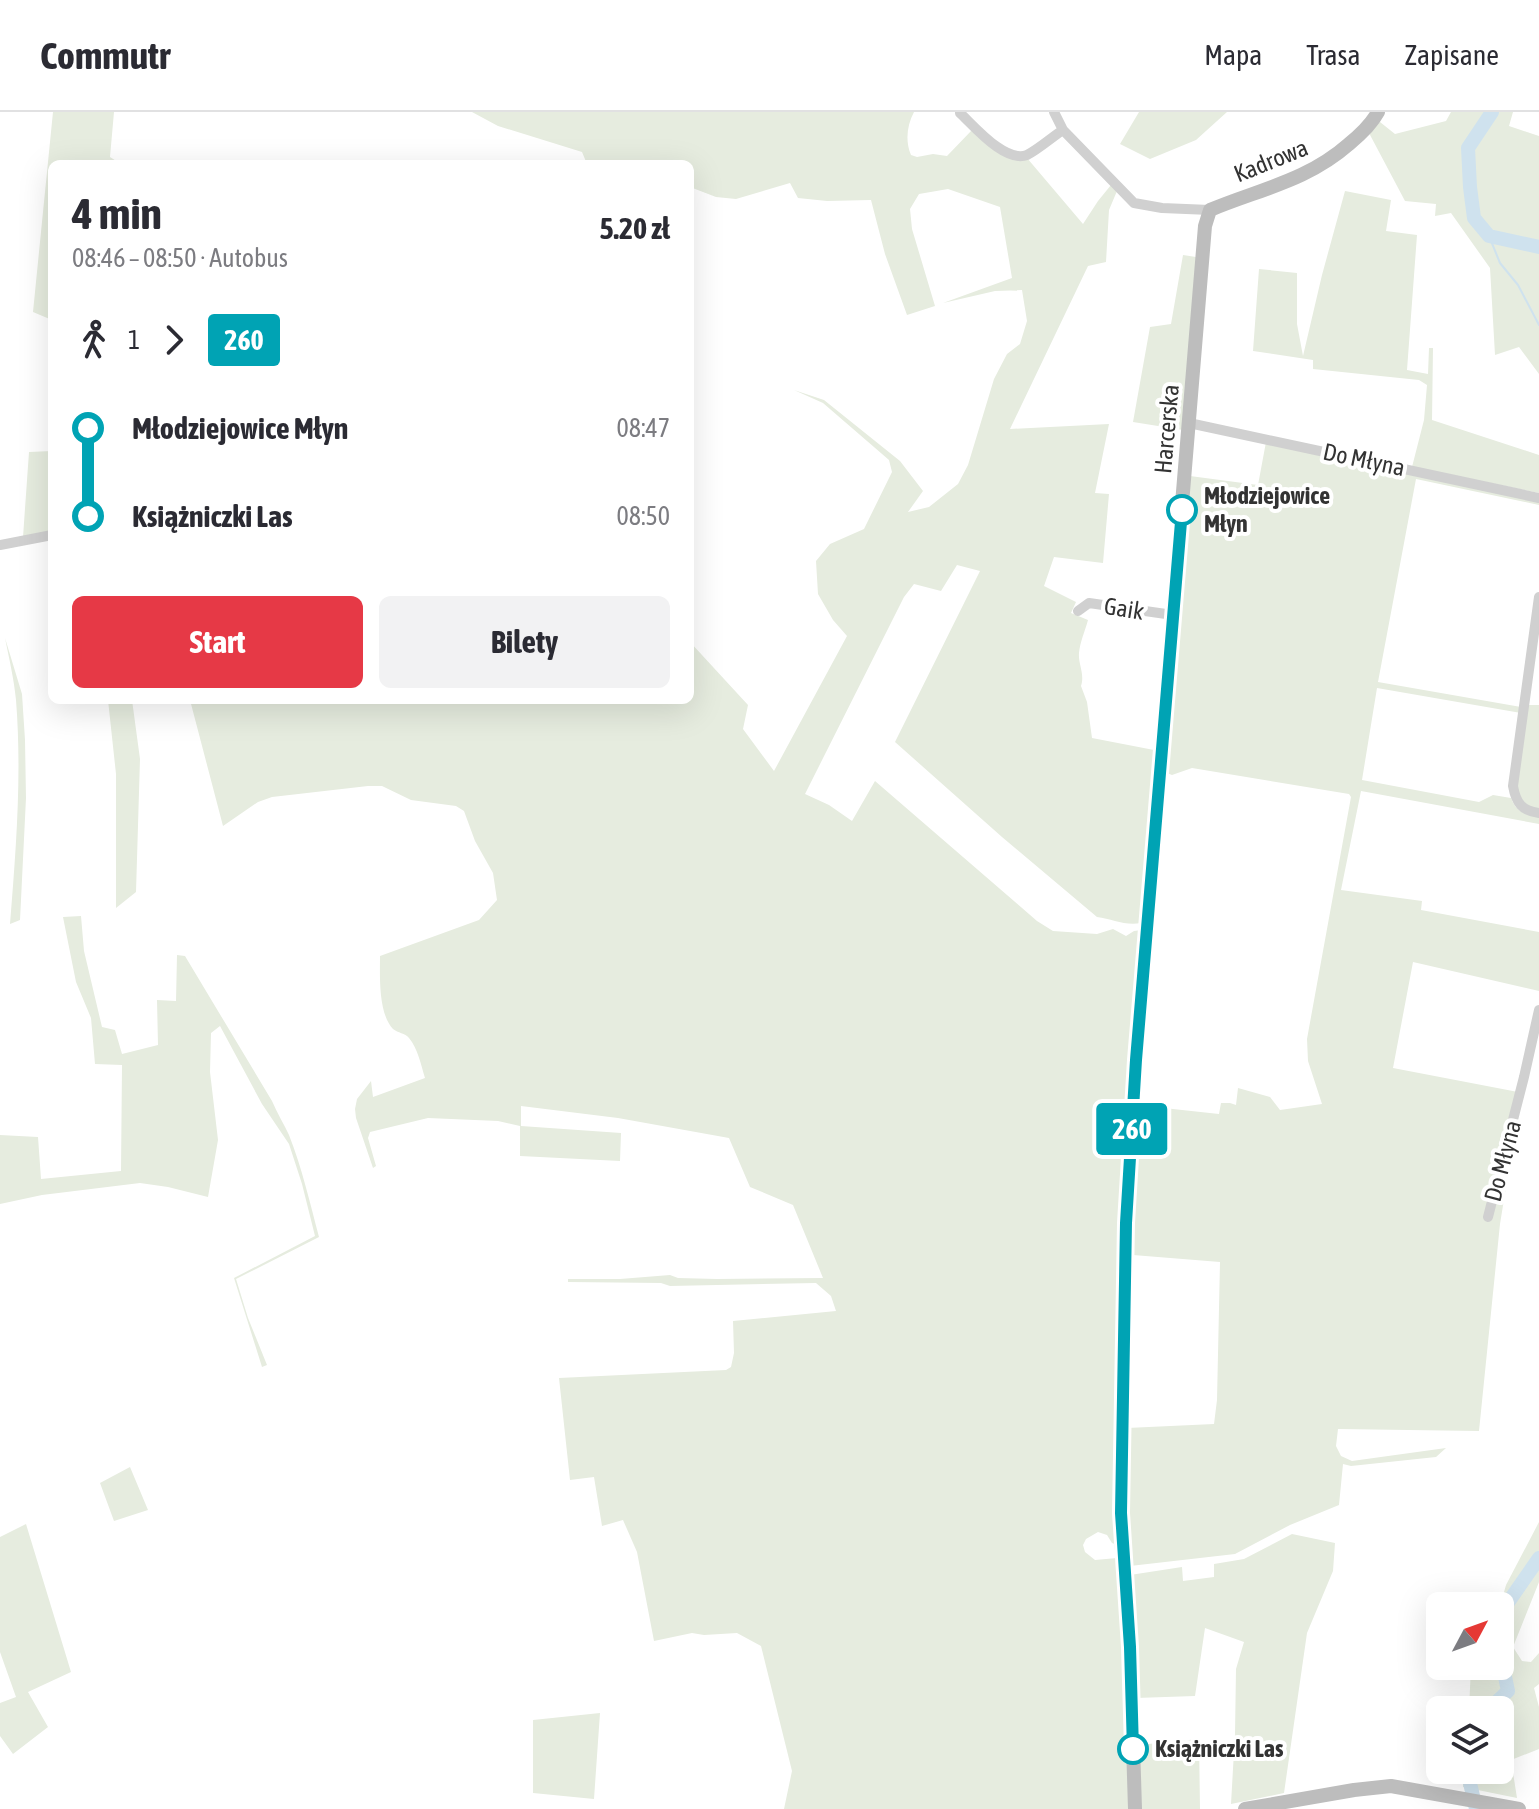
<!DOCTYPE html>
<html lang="pl">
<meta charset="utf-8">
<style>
body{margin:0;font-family:"Asap Condensed",sans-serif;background:#f2f2f3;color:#2b2b33;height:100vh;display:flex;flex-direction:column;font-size:30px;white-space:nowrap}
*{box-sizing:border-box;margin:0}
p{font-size:26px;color:#7c7c81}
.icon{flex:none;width:44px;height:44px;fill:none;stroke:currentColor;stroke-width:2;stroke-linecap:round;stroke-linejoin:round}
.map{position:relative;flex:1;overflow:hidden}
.details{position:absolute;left:48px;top:48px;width:646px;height:544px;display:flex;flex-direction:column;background:#fff;border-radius:12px;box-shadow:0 8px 32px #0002}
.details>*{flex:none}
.badge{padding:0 16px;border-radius:6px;font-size:28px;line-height:52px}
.needle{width:52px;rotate:49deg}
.controls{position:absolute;left:1426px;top:1480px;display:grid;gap:16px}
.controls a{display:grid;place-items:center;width:88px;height:88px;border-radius:12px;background:#fff;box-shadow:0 8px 32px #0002;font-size:40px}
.map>.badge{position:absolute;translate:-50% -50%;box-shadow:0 0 0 4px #fff}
.legs{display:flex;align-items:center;gap:12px;height:88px;padding:0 24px;font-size:26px}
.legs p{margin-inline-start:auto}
.summary{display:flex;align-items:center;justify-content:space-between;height:136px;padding:0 24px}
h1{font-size:44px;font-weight:700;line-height:60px}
.cta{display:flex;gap:16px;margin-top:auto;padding:16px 24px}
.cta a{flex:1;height:92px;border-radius:12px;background:#e63946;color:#fff;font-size:32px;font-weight:700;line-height:92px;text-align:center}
.cta a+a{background:#f2f2f3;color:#2b2b33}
ul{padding:0 24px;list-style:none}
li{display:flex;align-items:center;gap:28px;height:88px;font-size:30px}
li i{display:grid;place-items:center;width:12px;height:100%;margin:0 10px;background:currentColor}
li i::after{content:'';width:20px;height:20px;margin:-10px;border:6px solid;border-radius:50%;background:#fff}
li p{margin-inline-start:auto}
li:first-child i{background:linear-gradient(#0000 50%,currentColor 0)}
li:last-child i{background:linear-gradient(currentColor 50%,#0000 0)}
header{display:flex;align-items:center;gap:48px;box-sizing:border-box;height:112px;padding:0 40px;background:#fff;border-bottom:2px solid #e1e1e2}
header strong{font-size:38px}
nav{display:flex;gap:44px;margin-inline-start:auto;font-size:28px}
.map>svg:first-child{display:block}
.green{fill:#e6ecdf}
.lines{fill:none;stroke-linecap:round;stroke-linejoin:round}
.stream{stroke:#cfe2ee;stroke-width:2}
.river{stroke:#cfe2ee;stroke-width:14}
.street{stroke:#d0d0d0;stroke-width:10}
.secondary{stroke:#bdbdbd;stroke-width:14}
.line-1-casing{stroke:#fff;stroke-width:18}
.line-1{stroke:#00a3b4;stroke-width:12}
.stop-1-dot{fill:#fff;stroke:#00a3b4;stroke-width:4}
.labels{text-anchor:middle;stroke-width:8;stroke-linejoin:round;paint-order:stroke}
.street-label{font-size:24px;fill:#333;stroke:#fff}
.stop-label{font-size:24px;font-weight:bold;fill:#333;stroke:#fff;text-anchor:start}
</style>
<header>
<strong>Commutr</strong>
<nav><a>Mapa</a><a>Trasa</a><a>Zapisane</a></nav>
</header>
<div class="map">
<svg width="1539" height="1697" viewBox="0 0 1539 1697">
<rect width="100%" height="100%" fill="#fff"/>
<path class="green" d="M53 0H114L110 45 121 52H52V208L33 200Z
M472 0H914C907 13 905 29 911 43L917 45 933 42 947 44 972 18 1027 46 1083 112 1098 89 1111 73 1117 79 1109 98 1106 150 1088 154 1010 317 1109 312 1095 381 1109 382 1103 451 1054 445 1044 474 1076 490 1071 501 1088 508C1085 519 1080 530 1079 541 1078 552 1085 562 1081 574L1087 590 1092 626 1154 638 1141 811C1125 814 1112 807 1097 805L1002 725 895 630 980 459 957 453 941 479 914 472 904 485 805 682 829 693 852 709 875 669 1037 809 1053 819 1097 822 1113 817 1126 824 1134 819 1142 818 1119 1092 1115 1334 1117 1433 1112 1431 1107 1423 1098 1420 1086 1427 1083 1433 1085 1440 1095 1448 1117 1446 1125 1520 1130 1697H784L792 1659 761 1534 737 1521 704 1523 692 1521 654 1529 637 1440 623 1408 602 1414 594 1365 570 1368 559 1266 726 1258 731 1255 734 1241 733 1209 836 1199 831 1184 816 1171 670 1174 661 1171 568 1170V1167H620L670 1163 678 1166 717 1167 823 1166 793 1093 750 1075 729 1026 618 1006 521 994V1014L621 1021 620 1049 520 1044V1014L498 1009 428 1006 370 1020 368 1026 376 1054 373 1056 356 1006 355 997 357 987 371 969 373 985 425 966C421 953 418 937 409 926 405 921 398 921 393 917 378 901 380 864 380 844L479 808 497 788 493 761 475 729 464 699 456 694 411 688 382 674H368L272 685 258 690 223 714 190 588H690V530L748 593 743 617 774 659 847 524 833 508 818 482 816 449 830 432 864 417 892 360 889 348 823 291 794 278 824 288 900 349 923 379 908 400 929 395 958 372 968 353 994 267 1007 242 1020 232 1027 209 1022 178 995 179 943 191 1012 166 1000 95 948 77 919 82 910 97 912 117 935 194 907 203 885 142 871 88 827 89 798 86 790 71 736 87 716 85 690 75V52H647L641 50 587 52 582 40 498 14Z
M1139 0H1227L1196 28 1150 47 1120 32Z
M1451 0H1513L1509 14 1539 24V262L1519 235 1495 243 1490 156 1451 101 1435 104 1436 92 1405 89 1369 21 1380 10 1395 22 1446 9Z
M1345 79 1391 88 1386 119 1417 123 1407 258 1428 262 1429 236H1433L1432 308 1539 343V381L1412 355 1424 308 1427 273 1419 268 1313 257V248L1253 239 1259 157 1297 161V212L1303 244 1322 163Z
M1183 143 1196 145 1183 318 1133 310 1150 215 1171 212Z
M1266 330 1539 388V393L1416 367 1378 570 1521 595V601L1377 576 1362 668 1479 690 1493 683 1511 686C1517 701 1524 702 1539 703V712L1361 679 1341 778 1422 789 1421 798 1539 820V879L1413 850 1393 956 1518 980 1500 1074 1506 1075 1500 1112 1479 1319 1338 1317 1336 1334 1341 1344 1352 1349 1446 1336 1436 1345 1351 1354 1343 1352 1339 1393 1290 1413 1235 1442 1130 1454 1127 1439V1316L1214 1312 1217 1288 1220 1150 1133 1143 1136 993 1219 1002 1221 991H1230L1236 993 1238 976 1270 985 1280 998 1322 992 1308 949 1307 927 1351 685 1349 682 1192 656 1172 663 1167 661 1181 505 1190 364 1258 373Z
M52 339V419L23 425 29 340Z
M5 526 22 582 25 628 26 686 20 808 10 812C16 738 22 662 16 588 14 567 9 546 5 526Z
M108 588H132L140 647 136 780 116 796V662Z
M1527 593H1539V697L1529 696 1516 682Z
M81 804 84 839 102 915 115 918 122 942 158 933 157 888 176 889 177 843 185 844 272 989C277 1001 284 1012 289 1023 302 1056 310 1091 319 1125L236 1167 248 1206 267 1253 262 1255 234 1166 315 1124 302 1072 289 1032 262 992 220 914 211 921 210 960 218 1028 208 1085 168 1075 140 1071 42 1083 0 1092V1023L38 1025 41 1067 121 1059 122 953 95 952 91 906 76 870 63 805Z
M130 1355 148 1398 114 1409 100 1371Z
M1539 1410V1470L1513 1535 1522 1549 1531 1550 1539 1541V1572L1534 1576 1539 1595V1637L1511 1648 1517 1686 1463 1675V1658H1500V1598H1469L1471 1554H1500V1494L1506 1473Z
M26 1412 71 1560 28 1580 48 1615 13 1642 0 1624V1591L16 1585 0 1540V1425Z
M1292 1422 1335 1431 1333 1459 1307 1521 1284 1681 1231 1692 1235 1622 1236 1557 1244 1530 1205 1516 1195 1584 1136 1586 1130 1463 1182 1455 1183 1469 1214 1465V1452L1244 1447Z
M600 1601 594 1687 533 1681V1608Z
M1199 1627 1200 1697H1141L1138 1633Z"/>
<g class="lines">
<path class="stream" d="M1489 124 1500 151 1518 173 1539 213"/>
<path class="river" d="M1492 0 1468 36 1470 75 1474 106 1489 124 1539 135
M1500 1538 1507 1492 1539 1446
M1488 1598 1508 1579 1500 1541
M1467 1658 1476 1697"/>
<path class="street" d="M1054 0 1063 18 1134 91 1162 96 1210 98
M960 1C975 15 1005 51 1027 43 1039 37 1052 25 1063 18
M1189 311 1539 386
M0 433 52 423
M1539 485 1513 674C1516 691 1522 699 1539 701
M1078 499 1089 491 1173 503
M1488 1105 1524 965 1539 898"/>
<path class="secondary" d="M1135 1697 1130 1535 1121 1426 1126 1111 1136 948 1205 114 1210 98C1260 77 1307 69 1349 32 1360 23 1371 13 1378 0
M1245 1697 1354 1678 1391 1674 1519 1697"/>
</g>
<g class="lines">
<defs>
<path id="line-1" d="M1133 1637 1130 1535 1121 1401 1126 1111 1136 948 1182 398"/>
</defs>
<use href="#line-1" class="line-1-casing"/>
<use href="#line-1" class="line-1"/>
</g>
<g class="stop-1-dot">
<circle cx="1182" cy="398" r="14"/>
<circle cx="1133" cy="1637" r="14"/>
</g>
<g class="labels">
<g class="street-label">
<text transform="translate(1271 49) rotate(-22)" y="8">Kadrowa</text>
<text transform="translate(1167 317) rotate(-85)" y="8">Harcerska</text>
<text transform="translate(1364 348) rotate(12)" y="8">Do Młyna</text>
<text transform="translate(1124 497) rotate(9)" y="8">Gaik</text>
<text transform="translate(1503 1049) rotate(-75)" y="8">Do Młyna</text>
</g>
<g class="stop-label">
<text x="1204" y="392">Młodziejowice<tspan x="1204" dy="28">Młyn</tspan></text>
<text x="1155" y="1645">Książniczki Las</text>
</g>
</g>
</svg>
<div class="controls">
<a><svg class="needle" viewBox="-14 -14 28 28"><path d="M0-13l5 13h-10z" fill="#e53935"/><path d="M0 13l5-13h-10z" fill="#7c7c81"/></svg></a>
<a><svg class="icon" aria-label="layers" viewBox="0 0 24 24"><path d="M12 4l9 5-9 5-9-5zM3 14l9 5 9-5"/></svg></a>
</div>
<b class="badge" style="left:1132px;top:1017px;background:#00a3b4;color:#fff">260</b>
<section class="details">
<div class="summary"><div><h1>4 min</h1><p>08:46 – 08:50 · Autobus</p></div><b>5.20 zł</b></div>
<div class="legs"><svg class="icon" aria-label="walk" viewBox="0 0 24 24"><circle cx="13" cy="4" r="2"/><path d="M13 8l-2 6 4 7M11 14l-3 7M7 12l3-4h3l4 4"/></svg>1<svg class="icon" aria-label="forward" viewBox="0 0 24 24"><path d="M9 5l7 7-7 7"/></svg><b class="badge" style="background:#00a3b4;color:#fff">260</b></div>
<ul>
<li><i style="color:#00a3b4"></i><b>Młodziejowice Młyn</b><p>08:47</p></li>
<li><i style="color:#00a3b4"></i><b>Książniczki Las</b><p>08:50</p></li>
</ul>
<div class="cta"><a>Start</a><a>Bilety</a></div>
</section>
</div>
